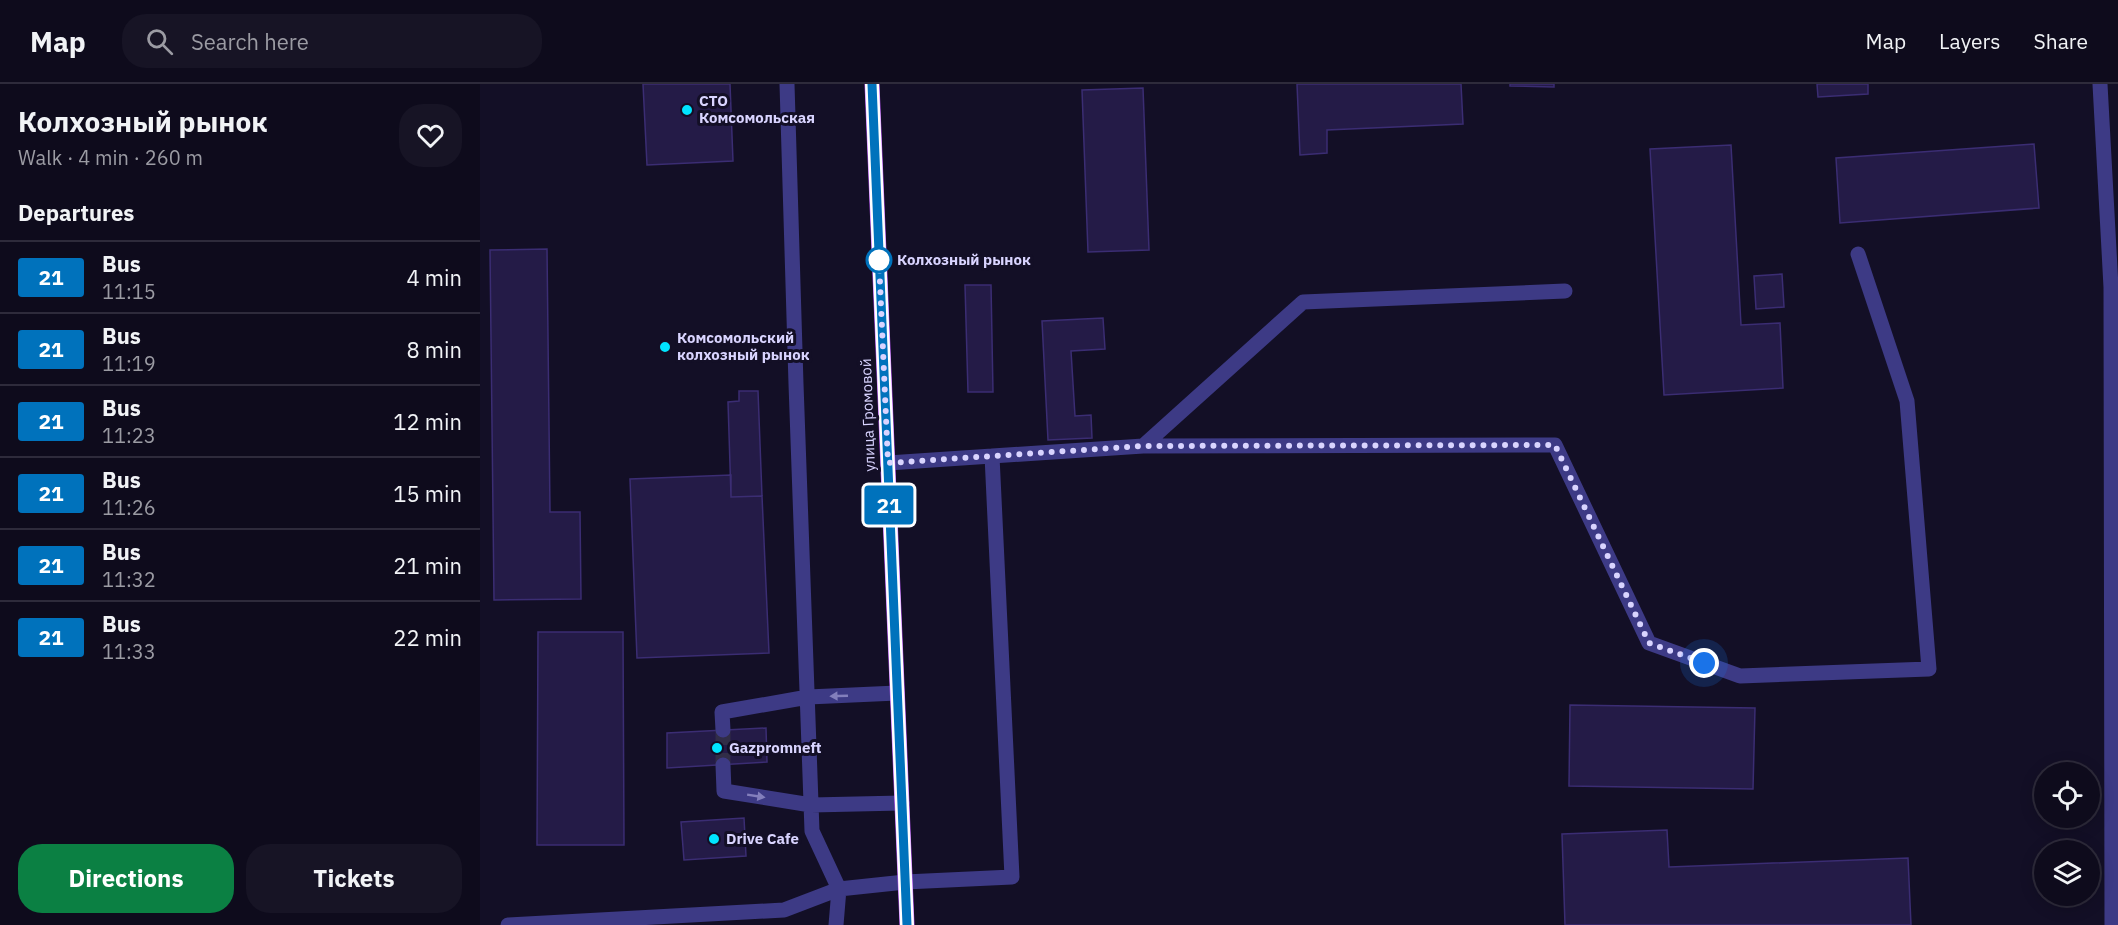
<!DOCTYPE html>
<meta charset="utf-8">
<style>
body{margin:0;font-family:"IBM Plex Sans",sans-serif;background:#171425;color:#f1f3f6;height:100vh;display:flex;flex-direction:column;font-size:22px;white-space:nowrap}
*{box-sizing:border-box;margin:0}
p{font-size:20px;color:#9b9ba3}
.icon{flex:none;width:33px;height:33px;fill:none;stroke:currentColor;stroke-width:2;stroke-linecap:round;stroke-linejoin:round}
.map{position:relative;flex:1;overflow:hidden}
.panel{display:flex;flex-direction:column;background:#0e0b1c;width:480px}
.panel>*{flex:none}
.badge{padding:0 12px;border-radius:4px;font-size:21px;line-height:39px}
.fabs{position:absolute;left:1554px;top:678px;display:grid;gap:12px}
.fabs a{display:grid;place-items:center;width:66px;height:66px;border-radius:50%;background:#0e0b1c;box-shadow:0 3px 15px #0003,0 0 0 2px #2e2b3b;font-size:30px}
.you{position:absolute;width:30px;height:30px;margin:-15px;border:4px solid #fff;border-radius:50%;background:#1a73e8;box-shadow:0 0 0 9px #1a73e833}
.map>.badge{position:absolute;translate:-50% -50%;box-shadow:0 0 0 3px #fff}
h2{padding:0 18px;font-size:22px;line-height:54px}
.round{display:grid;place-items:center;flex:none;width:63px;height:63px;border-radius:24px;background:#171425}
.overview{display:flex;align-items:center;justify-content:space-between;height:102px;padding:0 18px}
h1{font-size:28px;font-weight:700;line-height:45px}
.button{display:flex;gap:12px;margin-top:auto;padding:12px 18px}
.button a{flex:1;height:69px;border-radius:24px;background:#0b8043;color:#fff;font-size:24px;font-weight:700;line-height:69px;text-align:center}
.button a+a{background:#171425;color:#f1f3f6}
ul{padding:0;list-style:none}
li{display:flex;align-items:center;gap:18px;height:72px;padding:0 18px;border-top:2px solid #2e2b3b}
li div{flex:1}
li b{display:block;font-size:22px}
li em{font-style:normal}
li .badge{min-width:66px;font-weight:700;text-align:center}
header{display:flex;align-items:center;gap:36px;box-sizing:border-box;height:84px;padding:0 30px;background:#0e0b1c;border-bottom:2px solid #2e2b3b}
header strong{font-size:28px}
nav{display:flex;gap:33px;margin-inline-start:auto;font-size:21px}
.search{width:420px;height:54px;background:#171425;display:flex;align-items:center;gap:15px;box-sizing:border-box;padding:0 21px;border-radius:24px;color:#9b9ba3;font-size:22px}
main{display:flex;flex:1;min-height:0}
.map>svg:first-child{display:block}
.building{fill:#241b47;stroke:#3b2d73;stroke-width:1.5}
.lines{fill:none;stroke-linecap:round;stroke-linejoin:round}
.minor-tunnel{stroke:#312d47;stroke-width:15;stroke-dasharray:15 8;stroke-linecap:butt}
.minor{stroke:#3d3a85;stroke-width:15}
.major{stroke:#c25bff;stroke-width:15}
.oneway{fill:#837fbc}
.line-casing{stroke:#fff;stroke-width:14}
.line{stroke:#0072bc;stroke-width:9}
.walk{stroke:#d9d4ff;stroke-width:6;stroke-dasharray:0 10.8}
.poi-dot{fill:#00e5ff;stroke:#130f26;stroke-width:2}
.stop-dot{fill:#fff;stroke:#0072bc;stroke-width:3}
.labels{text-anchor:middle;stroke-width:6;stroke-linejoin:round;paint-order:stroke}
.poi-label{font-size:15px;font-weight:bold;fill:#d9d4ff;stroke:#130f26;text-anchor:start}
.stop-label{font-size:15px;font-weight:bold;fill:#d9d4ff;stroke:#130f26;text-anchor:start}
.street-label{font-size:15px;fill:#d9d4ff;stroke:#130f26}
</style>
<header>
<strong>Map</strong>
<div class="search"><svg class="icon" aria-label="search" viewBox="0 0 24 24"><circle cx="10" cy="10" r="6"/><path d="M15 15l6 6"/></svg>Search here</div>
<nav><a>Map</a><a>Layers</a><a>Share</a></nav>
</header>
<main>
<section class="panel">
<div class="overview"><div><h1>Колхозный рынок</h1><p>Walk · 4 min · 260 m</p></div><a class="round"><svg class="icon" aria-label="heart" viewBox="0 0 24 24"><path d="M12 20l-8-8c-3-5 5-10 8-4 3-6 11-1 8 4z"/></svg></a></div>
<h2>Departures</h2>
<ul>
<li><span class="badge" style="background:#0072bc;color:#fff">21</span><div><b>Bus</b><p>11:15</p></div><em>4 min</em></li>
<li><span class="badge" style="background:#0072bc;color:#fff">21</span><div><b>Bus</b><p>11:19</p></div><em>8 min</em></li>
<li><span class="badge" style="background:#0072bc;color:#fff">21</span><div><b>Bus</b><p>11:23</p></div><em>12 min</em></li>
<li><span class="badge" style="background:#0072bc;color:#fff">21</span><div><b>Bus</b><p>11:26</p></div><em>15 min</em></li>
<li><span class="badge" style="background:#0072bc;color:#fff">21</span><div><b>Bus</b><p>11:32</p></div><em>21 min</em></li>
<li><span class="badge" style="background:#0072bc;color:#fff">21</span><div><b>Bus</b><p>11:33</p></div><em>22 min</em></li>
</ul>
<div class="button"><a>Directions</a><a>Tickets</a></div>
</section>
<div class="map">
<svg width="1638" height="841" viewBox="0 0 1638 841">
<rect width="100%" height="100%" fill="#130f26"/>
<path class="building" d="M163 0H250L253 77 167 81Z
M817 0H981L983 40 847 46V69L820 71Z
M1030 0H1074V3L1030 2Z
M1337 0H1388V10L1338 13Z
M663 4 669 166 608 168 602 6Z
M1554 60 1559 124 1360 139 1356 74Z
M1251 61 1261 241 1300 239 1303 304 1184 311 1170 65Z
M67 165 70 428H100L101 515 14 516 10 166Z
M1302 190 1304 223 1276 225 1274 192Z
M485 201H511L513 308H488Z
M623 234 625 265 591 267 595 332 611 331 612 354 568 356 562 237Z
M259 307H278L282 412 251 413 248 318 259 317Z
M251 391V413L282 412 289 569 157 574 150 395Z
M58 548H143L144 761H57Z
M1090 621 1275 624 1273 705 1089 702Z
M286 644 287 678 187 684V649Z
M264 734 266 772 204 776 201 738Z
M1187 746 1189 783 1428 774 1431 841H1085L1082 750Z"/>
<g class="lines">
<path class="minor-tunnel" d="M243 646V681"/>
<path class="minor" d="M307 0 316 300 332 747 359 805 356 841
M1620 0 1631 203 1632 841
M663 362 823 218 1085 207
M408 379 663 362 1075 361 1169 559 1260 592 1449 585 1427 317 1378 170
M243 646 242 628 328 613 417 609
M243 681 244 707 331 721 422 719
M28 841 304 826 359 805 425 798 532 793 512 372"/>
<path class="major" d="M392 0 427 841"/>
</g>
<defs><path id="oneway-solid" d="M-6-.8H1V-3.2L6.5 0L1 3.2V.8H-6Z" transform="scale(1.5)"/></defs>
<g class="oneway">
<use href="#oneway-solid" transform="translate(359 612) rotate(178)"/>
<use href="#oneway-solid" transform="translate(276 712) rotate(9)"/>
</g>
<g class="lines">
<defs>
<path id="line" d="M392 0 427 841"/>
</defs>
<use href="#line" class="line-casing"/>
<use href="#line" class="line"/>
<path class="walk" d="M399 176 408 379 663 362 1075 361 1169 559 1224 579"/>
</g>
<g class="poi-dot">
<circle cx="207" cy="26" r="6"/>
<circle cx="185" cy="263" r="6"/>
<circle cx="237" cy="664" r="6"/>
<circle cx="234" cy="755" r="6"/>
</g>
<circle class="stop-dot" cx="399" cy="176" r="12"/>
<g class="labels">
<g class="poi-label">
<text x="219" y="22">СТО<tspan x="219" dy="17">Комсомольская</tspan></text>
<text x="197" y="259">Комсомольский<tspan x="197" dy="17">колхозный рынок</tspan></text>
<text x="249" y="669">Gazpromneft</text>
<text x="246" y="760">Drive Cafe</text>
</g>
<g class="stop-label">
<text x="417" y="181">Колхозный рынок</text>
</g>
<g class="street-label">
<text transform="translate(388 331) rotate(-92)" y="5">улица Громовой</text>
</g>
</g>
</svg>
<div class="fabs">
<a><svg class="icon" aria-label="locate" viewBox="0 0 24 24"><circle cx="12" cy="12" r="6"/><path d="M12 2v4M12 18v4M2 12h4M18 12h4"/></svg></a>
<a><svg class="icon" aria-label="layers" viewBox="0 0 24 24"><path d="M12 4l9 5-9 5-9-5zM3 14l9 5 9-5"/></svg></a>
</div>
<div class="you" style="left:1224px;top:579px"></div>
<b class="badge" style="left:409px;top:421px;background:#0072bc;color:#fff">21</b>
</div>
</main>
